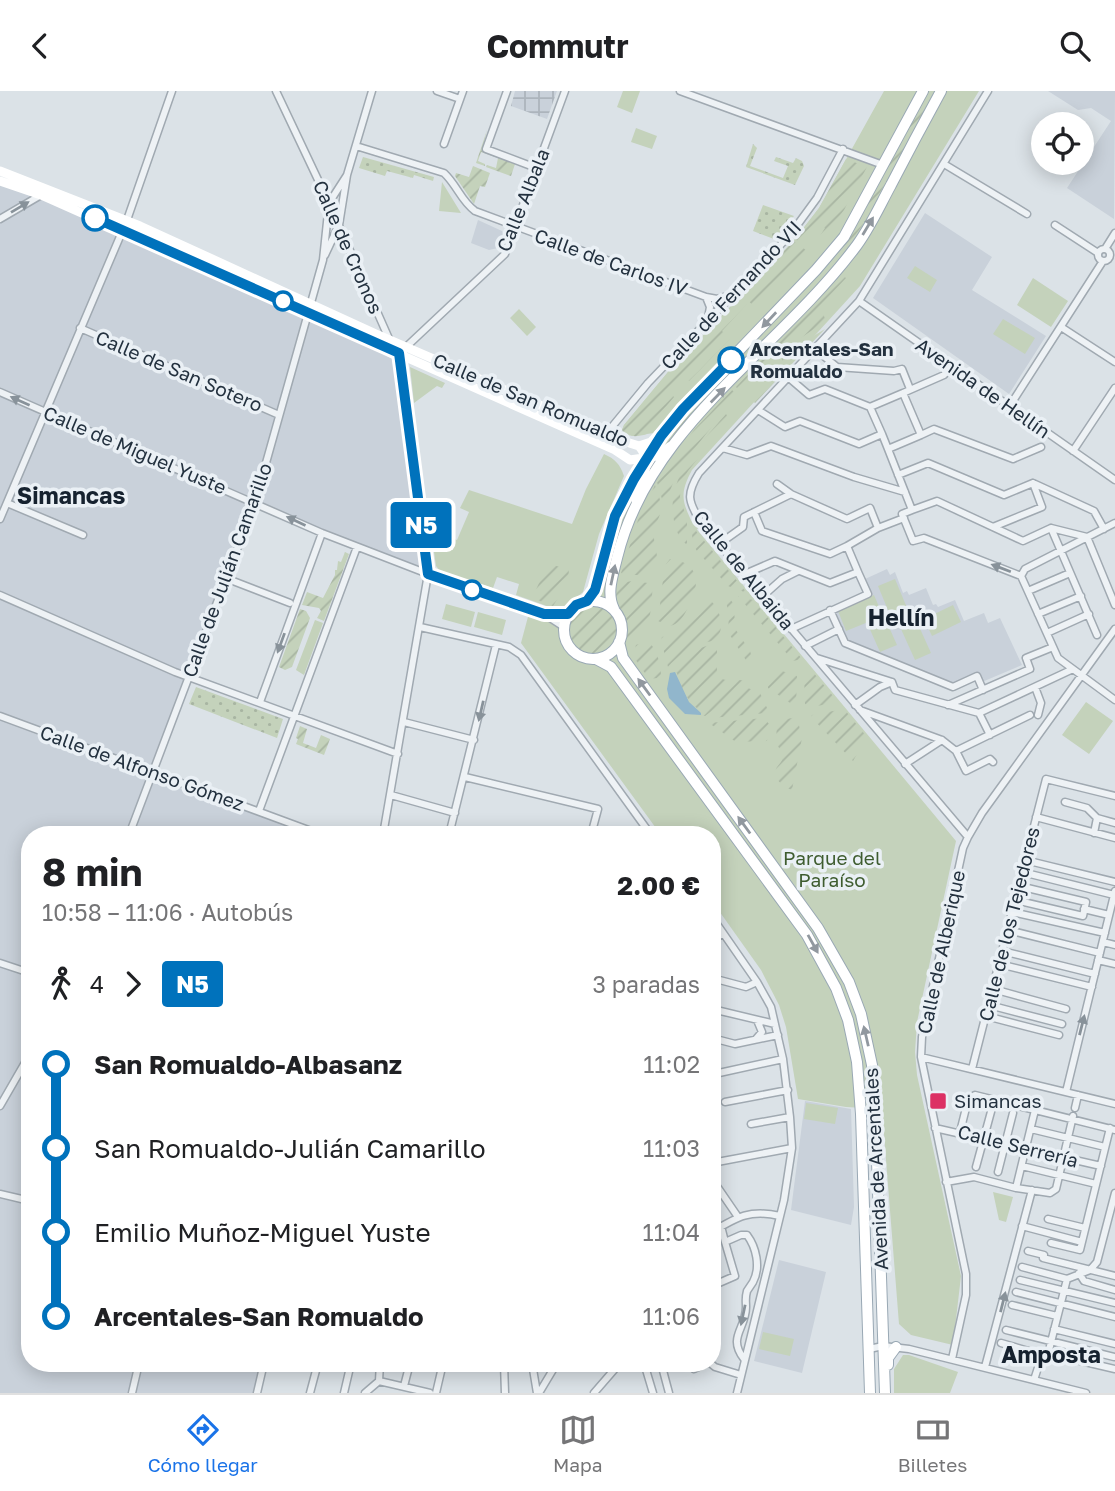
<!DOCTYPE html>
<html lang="es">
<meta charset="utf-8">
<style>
body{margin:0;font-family:"Golos Text",sans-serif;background:#f6f6f6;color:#202124;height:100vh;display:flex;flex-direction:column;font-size:26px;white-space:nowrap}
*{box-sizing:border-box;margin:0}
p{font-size:23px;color:#757577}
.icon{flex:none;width:38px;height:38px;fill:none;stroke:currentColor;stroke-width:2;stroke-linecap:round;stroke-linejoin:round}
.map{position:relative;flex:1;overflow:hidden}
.panel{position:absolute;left:21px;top:735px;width:700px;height:546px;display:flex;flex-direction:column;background:#fff;border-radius:28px;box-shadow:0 4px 18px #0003}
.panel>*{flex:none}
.badge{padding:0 14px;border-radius:5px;font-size:24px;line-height:46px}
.buttons{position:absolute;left:1031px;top:21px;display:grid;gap:14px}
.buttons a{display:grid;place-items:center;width:63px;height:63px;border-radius:50%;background:#fff;box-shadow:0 4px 18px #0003;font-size:35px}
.map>.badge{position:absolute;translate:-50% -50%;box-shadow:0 0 0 4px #fff}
.legs{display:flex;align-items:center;gap:10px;height:77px;padding:0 21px;font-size:23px}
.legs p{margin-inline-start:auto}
.summary{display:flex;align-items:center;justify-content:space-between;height:119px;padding:0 21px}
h1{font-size:38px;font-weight:700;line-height:52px}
ul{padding:0 21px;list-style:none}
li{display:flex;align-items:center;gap:24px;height:84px;font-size:26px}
li i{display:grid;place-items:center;width:10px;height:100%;margin:0 9px;background:currentColor}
li i::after{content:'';width:18px;height:18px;margin:-9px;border:5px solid;border-radius:50%;background:#fff}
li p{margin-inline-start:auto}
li:first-child i{background:linear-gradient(#0000 50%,currentColor 0)}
li:last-child i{background:linear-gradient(currentColor 50%,#0000 0)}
header{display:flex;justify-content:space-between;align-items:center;height:91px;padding:0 21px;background:#fff;font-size:32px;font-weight:700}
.tabs{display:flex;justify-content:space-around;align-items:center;height:98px;border-top:2px solid #e0e0e0;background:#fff;font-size:19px;color:#757577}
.tabs a{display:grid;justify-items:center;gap:4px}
.tabs .selected{color:#1a73e8}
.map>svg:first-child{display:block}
.built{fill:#c9d1da}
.industrial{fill:url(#industrial-grid)}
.grass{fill:url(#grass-dots)}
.park{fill:#c4d2bb}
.garden{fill:url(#garden-furrows)}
.water{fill:#91b6cc}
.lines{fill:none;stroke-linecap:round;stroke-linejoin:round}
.street-casing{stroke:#a0a9b1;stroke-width:9}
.primary-casing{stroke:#99a8b4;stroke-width:12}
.street{stroke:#eef2f5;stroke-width:6}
.secondary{stroke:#fff;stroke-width:9}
.primary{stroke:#fff;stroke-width:10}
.oneway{fill:#88929a}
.oneway2{fill:#91989f}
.line-1-casing{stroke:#fff;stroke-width:16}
.line-1{stroke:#0072bc;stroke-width:10}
.stop-1-dot{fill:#fff;stroke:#0072bc;stroke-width:3.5}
.poi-dot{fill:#dc3064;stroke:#eaf0f5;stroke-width:2.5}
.labels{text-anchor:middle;stroke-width:7;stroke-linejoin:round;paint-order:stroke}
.street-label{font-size:19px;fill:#23313f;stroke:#eaf0f5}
.stop-label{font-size:19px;font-weight:bold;fill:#23313f;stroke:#eaf0f5;text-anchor:start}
.park-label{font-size:19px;fill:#3e5c2f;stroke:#eaf0f5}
.poi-label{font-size:19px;fill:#23313f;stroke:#eaf0f5;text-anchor:start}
.quarter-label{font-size:23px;font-weight:bold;fill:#16222f;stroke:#eaf0f5}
</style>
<header><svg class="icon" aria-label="back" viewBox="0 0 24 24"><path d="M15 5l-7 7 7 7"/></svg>Commutr<svg class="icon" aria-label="search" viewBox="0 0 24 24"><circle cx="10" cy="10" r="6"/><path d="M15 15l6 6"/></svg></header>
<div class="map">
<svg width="1115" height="1302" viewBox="0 0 1115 1302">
<defs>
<pattern id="industrial-grid" width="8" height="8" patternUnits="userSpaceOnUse" patternTransform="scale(1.75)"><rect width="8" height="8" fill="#c9d1da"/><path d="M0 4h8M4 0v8" fill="none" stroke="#acb4bc"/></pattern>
<pattern id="grass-dots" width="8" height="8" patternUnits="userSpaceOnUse" patternTransform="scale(1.75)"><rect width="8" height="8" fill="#c4d2bb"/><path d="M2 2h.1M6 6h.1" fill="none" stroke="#a8b5a2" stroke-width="1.8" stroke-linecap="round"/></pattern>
<pattern id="garden-furrows" width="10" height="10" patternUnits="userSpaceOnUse" patternTransform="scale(1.75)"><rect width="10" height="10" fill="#c4d2bb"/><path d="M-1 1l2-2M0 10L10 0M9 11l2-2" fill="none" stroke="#a8b5a2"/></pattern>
</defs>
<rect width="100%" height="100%" fill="#dbe2e7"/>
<path class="built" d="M1048 0H1115L1114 128 1067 97 1111 30 1091 17 1078 19Z
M0 90 292 214 392 268 428 483 255 411 152 681 322 744H30V1272H264L257 1302H0Z
M925 122 992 166 972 199 1046 245 1009 303 873 207Z
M478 129 502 140 503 143 498 157 489 159 471 152Z
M887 478 890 484 895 481 903 502 907 500 909 504 926 497 933 514 936 513 938 516 955 509 964 530 984 522 988 532 1000 527 1022 574 982 591 977 581 953 592 847 550 834 520 871 504 865 488Z
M805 1010 851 1018 854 1116 851 1134 791 1119Z
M779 1169 826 1181 802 1282 754 1270Z"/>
<path class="industrial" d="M515 0H557L547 28 511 15Z"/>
<path class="grass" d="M753 53 757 57 750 75 783 87 788 75 774 70 776 66 793 72 796 67 802 70 804 75 795 94 746 76Z
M363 66 434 86 433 90 414 84 413 87 387 80 385 85 359 77Z
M763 114 794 125 774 148 753 140Z
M196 596 283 628 277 647 189 613Z"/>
<path class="park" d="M623 0H640L632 22 617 16Z
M884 0H979L860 195 692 379C679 403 682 411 694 435L956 750 917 931 915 961 917 984 961 1185 953 1254 911 1244 899 1233 882 1018 846 1016 798 1008 786 936 779 914 761 879 712 810V744H661L521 552 529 522 558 530 588 503 598 460 612 421 654 342 632 345 622 339 624 334 668 281 795 148 819 117Z
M636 37 657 45 652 58 631 51Z
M442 91 461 122 439 120Z
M915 175 937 189 930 201 907 187Z
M1033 187 1068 210 1051 236 1017 214Z
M519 218 536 236 527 245 510 227Z
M1003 228 1035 247 1025 263 993 243Z
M410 276 445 292 442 297 437 295 414 312Z
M604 363C615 368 620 373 624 385L599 443 583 501 563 518H555L516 504 519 493 497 486 493 497 440 480 436 475 431 440 457 449 469 421 460 417 469 399 572 433 586 398Z
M895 488 910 524 893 531 878 495Z
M874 504 883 525 846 540 838 520Z
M446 513 475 521 471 536 442 528Z
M953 514 961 531 932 545 924 528Z
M478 521 506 529 502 544 474 536Z
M885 527 897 554 880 561 868 534Z
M315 529 323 532 304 584 296 579Z
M917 531 931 562 915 569 901 538Z
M1086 611 1113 630 1089 663 1062 644Z
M806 1012 838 1017 835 1033 804 1028Z
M993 1101 1013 1106 1006 1131 999 1129Z
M763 1241 794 1248 790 1265 759 1258Z
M903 1264H909L958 1281 950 1302H894V1278Z"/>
<path class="garden" d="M928 0H935L862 135 826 184 821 180 859 130Z
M487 39 482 60 515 73 511 85 486 76 487 74 496 77 498 67 481 61 478 70 485 73V75L476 72Z
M846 68 867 76 844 119 814 161 811 159 825 137 818 131 801 152 795 148 819 117Z
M473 75 490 82 485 96 480 95 474 113 455 85 456 82 469 86Z
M794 150 811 163 758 219 742 204Z
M818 184 822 188 727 288 722 284Z
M842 184 846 187 820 215 826 230 775 264 740 300 736 296Z
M740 206 747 213 722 240 730 248 689 290 683 285 669 300 674 306 653 331 647 343C637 346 629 347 622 339L624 334 668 281Z
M825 238 755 312 753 310 782 279V264Z
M719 288 723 292 670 350 666 346Z
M732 299 737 304 679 377 664 415 657 391 694 339Z
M726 323 729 328 688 380 681 392 680 406 687 429V454C679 447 676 440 674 430 665 387 700 353 726 323Z
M655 394C657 400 661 409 661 416 662 424 654 433 654 442 653 459 664 470 650 484H624L621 482 638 429Z
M693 431 698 437 696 440 747 502 728 495 697 460 693 454 691 432Z
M345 461 349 463 324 530 317 527 321 520 319 517 302 514 307 501 323 507 335 484V479H337L338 470 341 471Z
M670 468C699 471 701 492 689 515 684 524 681 532 670 535L658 530 664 480 666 473Z
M548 473 569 478 568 491 553 515 532 507Z
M633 490 648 492 653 495C649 528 655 530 626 552L628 535 615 508 619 492Z
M738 505 753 509 802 568 793 570Z
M730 508 733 512 736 539 750 560 754 573 749 574 728 541 729 523 726 511Z
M704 510 712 511C720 519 726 538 716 547 713 551 705 551 700 553 687 558 677 566 668 576L661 549 662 546C702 538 681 526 704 510Z
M569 539a24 24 0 1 1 48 0a24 24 0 1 1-48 0Z
M300 518 306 520 310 527 292 576 285 579 279 576Z
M647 550C656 555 661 573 661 584L657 587 649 588 633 565 636 554Z
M715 552 717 558V585C724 592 736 587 746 590L735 603 705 625 701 624 702 621C688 611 681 599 677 582L670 579 689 561Z
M782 580 797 585 796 616 768 597V584Z
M812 580 838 611 812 616 805 613 804 582Z
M748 597 760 602 768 619 766 622 711 627Z
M844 618 867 646 853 670 811 626 812 624Z
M797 626 802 647 792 699C785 697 772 688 776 678 777 675 781 672 782 669L781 660 776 652 777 630Z
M764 627 769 633 767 650 736 651 709 632Z
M300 635 307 638 303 652 316 657 321 644 330 648 324 664 296 653 298 648 296 647Z"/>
<path class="water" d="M675 581 689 611 701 622V624L685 623 669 607 667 598 670 582Z"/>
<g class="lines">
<defs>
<path id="street" d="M276 0 329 112 390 250
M437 0 460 8
M507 0 486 58 531 75
M680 0 883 74
M444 53 463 0
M356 55 444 82C457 94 461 110 475 120L706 206 717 208 734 203
M944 73 1027 123
M0 128 41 104
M1055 134 1098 162
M1098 164a6 6 0 1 1 12 0a6 6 0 1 1-12 0Z
M1105 158 1115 142
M325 164 339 134 347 84 372 0
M706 206 710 216 708 227
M859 210 1115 389
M1061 236 1115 271
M80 237 279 324
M406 256 505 163 565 0
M815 258 837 276 894 280 902 278 910 298
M951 275 944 284 903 302 921 344 888 358 912 419 902 423 913 450 924 447 1021 485 1058 567 1115 609
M788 286 809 304 825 298 870 316 903 302
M0 301 322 442 441 488 544 523 564 536
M870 316 882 343
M1009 316 1103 170
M758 319 785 336 800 330 859 353 882 343 888 358
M606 343 648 292 790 144 817 107 843 58
M921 344 934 338 1013 368 1041 356
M723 357 747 364 771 355 854 386 905 401
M1073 360 1115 297
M898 384 928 372 1004 404 1033 392 1094 420 1104 438
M777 393 791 403 847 428 870 417 878 437
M7 412 83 444
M912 419 937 410 1023 450 1051 437 1087 446 1115 514
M754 421 762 440 830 463 847 455
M0 428 127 129 172 0
M993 436 1042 416 1033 392
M1051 437 1097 544
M719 453 743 436 744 426 791 403
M858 481 847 455 878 437 904 427
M745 483 775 470 830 492 858 481 868 503 791 538
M1021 485 1025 478 1115 432
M233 490 290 512
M1028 500 1070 482
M0 504 175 581 398 663
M763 505 782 488 798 480
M830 519 845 552 953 596 977 585 983 599
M546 523H568
M1038 523 1081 505
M420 536 509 556 521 564 651 744
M1047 542 1089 523
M805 555 839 538
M817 567 892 591
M1035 596 1041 612 1038 624
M260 611 322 442
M855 614 880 596 892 591 895 599 979 622
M948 614 1030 578 1026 567 1053 556
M860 619 942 649 956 660 966 680 990 668 993 671
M0 625 322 744
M404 631 474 649
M990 644 979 622 1073 578
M956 660 1030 624
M905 673 942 649
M465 686 598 718 591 744
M391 704 455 722
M1065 711 1087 717 1097 727 1094 742
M259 720 357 456
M1036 726 1115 747
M1097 727 1115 732
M129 744 255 411 323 169 329 112 347 84
M383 744 428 483 398 262
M449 744 496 554
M968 746 700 430C688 410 686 403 699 382L859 210 988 0
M1025 769 1115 791
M1022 781 1114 804
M1015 809 1083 825 1086 811 1019 795
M1084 818 1109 824
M1012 821 1105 842
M712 826 757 891 771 916 783 968 790 1026 792 1057 784 1109 737 1302
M1008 839 1100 862
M712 850 723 842
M1103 851 1115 854
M1002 860 1095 883
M1098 869 1115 873
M0 872 30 882
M999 873 1092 896
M712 887 746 896 757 891
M993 898 1066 918
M989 914 1062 933
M712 918 775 933
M986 925 1059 944
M712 947 735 953 778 944
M756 948 762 941 757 929
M921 966 1115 1013
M972 978 1046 688 1115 705
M719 982 783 968
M1066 1001 1115 800
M725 1011 788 999
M0 1015 30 963
M1075 1017 1078 1004
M751 1033 790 1026
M935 1037 1101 1075
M1031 1038 1105 1056
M960 1041 968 1009 975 1004 1115 1039
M712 1072 792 1057
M1022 1075 1096 1093
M976 1076 992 1017
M998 1081 1013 1022
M712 1088 738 1126
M946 1091 974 1086 1016 1097 1050 1102 1056 1098 1073 1025
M1016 1097 1035 1019
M0 1103 30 1110
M1048 1128 1085 1137
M721 1135 725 1151 741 1144H747C756 1156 761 1176 753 1191 751 1194 749 1197 747 1200 745 1207 746 1210 746 1216 746 1238 727 1246 744 1268
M1022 1135 1082 1151
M712 1141C737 1126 750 1118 780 1125
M1051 1152 1080 1159 1110 1037
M1028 1160 1044 1164 1043 1167 1115 1185
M1022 1176 1067 1188
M1079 1182 1084 1190 1115 1199
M1020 1189 1115 1212
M712 1195 735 1185 725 1151
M1016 1201 1115 1226
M1012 1214 1057 1225
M1054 1238 1115 1253
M1006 1239 1114 1266
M1001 1252 1042 1264
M869 1258 883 1255 909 1258 1086 1302
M1047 1262 1115 1278
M952 1268 966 1204V1183L921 966 922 946 963 757 968 746 982 722 1115 538
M299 1272 317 1277
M364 1272 379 1276
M504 1272 505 1302
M532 1272 537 1302
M644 1272 653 1302
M661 1272 669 1302
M710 1272 715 1276 741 1284
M985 1276 1032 1099
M694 1278 706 1272
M1034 1289 1042 1264 1049 1259 1067 1188 1090 1179 1097 1171 1115 1102
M379 1290 430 1302
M404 1295 410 1272
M132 1302 139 1272
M257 1302 264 1272
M310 1302 318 1272
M344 1302 351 1272
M365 1302 379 1290 380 1272
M436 1302 443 1272
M539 1302 557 1272
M594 1302 620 1272"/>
<path id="primary" d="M564 539a29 29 0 1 1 58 0a29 29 0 1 1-58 0Z
M588 510 595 499 615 425 634 388 661 345 683 318 816 179 844 146 923 0
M614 518C606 502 613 484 617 467 649 335 775 262 854 158 869 139 879 116 891 94 907 63 924 31 941 0
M619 551 623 567 818 837 849 891 861 923 872 974 875 1012 885 1302
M596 568 611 576 807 844 836 897 848 929 857 971 861 1023 870 1302
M888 1274V1267L896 1256"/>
</defs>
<use href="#street" class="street-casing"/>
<use href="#primary" class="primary-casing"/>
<use href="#street" class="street"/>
<path class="secondary" d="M0 80 140 135 376 243 620 349 639 355
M0 90 41 104 615 359 630 369
M639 355 651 351 661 340
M630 369 657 365 671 355
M636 410C639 390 655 373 639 355"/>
<use href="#primary" class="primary"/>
</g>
<defs><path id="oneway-solid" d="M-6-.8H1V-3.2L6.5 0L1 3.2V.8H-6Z" transform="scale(1.75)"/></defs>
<g class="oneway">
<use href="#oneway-solid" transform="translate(20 116) rotate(-31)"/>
<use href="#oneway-solid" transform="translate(20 310) rotate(-156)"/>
<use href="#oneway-solid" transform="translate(296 430) rotate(-155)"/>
<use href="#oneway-solid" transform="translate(1001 477) rotate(-159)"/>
<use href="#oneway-solid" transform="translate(281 552) rotate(110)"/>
<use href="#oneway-solid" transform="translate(481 620) rotate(103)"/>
<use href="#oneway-solid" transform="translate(1082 934) rotate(-76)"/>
<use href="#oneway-solid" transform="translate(1003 1211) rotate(-76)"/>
<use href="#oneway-solid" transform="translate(743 1224) rotate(102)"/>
</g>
<g class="oneway2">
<use href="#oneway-solid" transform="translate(868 135) rotate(-59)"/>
<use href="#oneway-solid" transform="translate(769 229) rotate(133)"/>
<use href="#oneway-solid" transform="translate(718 304) rotate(-46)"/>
<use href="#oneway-solid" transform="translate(613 484) rotate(-78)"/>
<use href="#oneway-solid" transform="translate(644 596) rotate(-126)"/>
<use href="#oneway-solid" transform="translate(744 734) rotate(-126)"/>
<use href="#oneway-solid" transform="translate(813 853) rotate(61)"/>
<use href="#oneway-solid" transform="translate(866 945) rotate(-103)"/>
</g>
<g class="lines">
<defs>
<path id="line-1" d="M95 127 399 262 428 483 544 523H568L576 514 587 510 595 499 615 425 634 388 661 345 683 318 731 269"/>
</defs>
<use href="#line-1" class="line-1-casing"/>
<use href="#line-1" class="line-1"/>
</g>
<g class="stop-1-dot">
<circle cx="95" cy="127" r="12"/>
<circle cx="283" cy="210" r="9"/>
<circle cx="731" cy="269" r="12"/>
<circle cx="472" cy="499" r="9"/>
</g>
<rect class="poi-dot" x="929" y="1001" width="18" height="18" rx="3.5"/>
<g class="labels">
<g class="street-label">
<text transform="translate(523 109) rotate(-68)" y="7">Calle Albala</text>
<text transform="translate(348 156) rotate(66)" y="7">Calle de Cronos</text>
<text transform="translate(611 171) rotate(20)" y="7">Calle de Carlos IV</text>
<text transform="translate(731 204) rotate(-47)" y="7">Calle de Fernando VII</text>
<text transform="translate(179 280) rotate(23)" y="7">Calle de San Sotero</text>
<text transform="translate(983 297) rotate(35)" y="7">Avenida de Hellín</text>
<text transform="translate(531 309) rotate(23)" y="7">Calle de San Romualdo</text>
<text transform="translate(135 359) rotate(23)" y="7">Calle de Miguel Yuste</text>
<text transform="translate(227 479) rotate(-70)" y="7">Calle de Julián Camarillo</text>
<text transform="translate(744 479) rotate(51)" y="7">Calle de Albaida</text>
<text transform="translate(142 677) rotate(20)" y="7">Calle de Alfonso Gómez</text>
<text transform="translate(1009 833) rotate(-76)" y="7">Calle de los Tejedores</text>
<text transform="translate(941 861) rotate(-78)" y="7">Calle de Alberique</text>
<text transform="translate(1018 1055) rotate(14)" y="7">Calle Serrería</text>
<text transform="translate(876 1078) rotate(-93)" y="7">Avenida de Arcentales</text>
</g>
<g class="stop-label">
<text x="750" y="265">Arcentales-San<tspan x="750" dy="22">Romualdo</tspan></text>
</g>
<g class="park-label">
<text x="832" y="774">Parque del<tspan x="832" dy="22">Paraíso</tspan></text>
</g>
<g class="poi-label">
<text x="954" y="1017">Simancas</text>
</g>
<g class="quarter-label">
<text x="71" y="413">Simancas</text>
<text x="901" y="535">Hellín</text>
<text x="1051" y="1272">Amposta</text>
</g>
</g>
</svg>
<div class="buttons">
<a><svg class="icon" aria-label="locate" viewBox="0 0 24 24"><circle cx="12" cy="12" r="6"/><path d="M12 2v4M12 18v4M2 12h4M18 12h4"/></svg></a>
</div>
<b class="badge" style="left:421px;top:434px;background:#0072bc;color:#fff">N5</b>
<section class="panel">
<div class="summary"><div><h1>8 min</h1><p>10:58 – 11:06 · Autobús</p></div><b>2.00 €</b></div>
<div class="legs"><svg class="icon" aria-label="walk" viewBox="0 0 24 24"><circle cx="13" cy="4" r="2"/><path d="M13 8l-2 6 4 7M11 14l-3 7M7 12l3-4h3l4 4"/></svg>4<svg class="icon" aria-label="forward" viewBox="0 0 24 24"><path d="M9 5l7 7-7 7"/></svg><b class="badge" style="background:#0072bc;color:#fff">N5</b><p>3 paradas</p></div>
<ul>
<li><i style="color:#0072bc"></i><b>San Romualdo-Albasanz</b><p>11:02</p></li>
<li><i style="color:#0072bc"></i><span>San Romualdo-Julián Camarillo</span><p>11:03</p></li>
<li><i style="color:#0072bc"></i><span>Emilio Muñoz-Miguel Yuste</span><p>11:04</p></li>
<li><i style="color:#0072bc"></i><b>Arcentales-San Romualdo</b><p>11:06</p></li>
</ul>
</section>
</div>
<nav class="tabs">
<a class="selected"><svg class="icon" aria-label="directions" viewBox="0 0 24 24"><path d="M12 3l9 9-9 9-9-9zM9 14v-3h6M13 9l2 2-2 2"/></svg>Cómo llegar</a>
<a><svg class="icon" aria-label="map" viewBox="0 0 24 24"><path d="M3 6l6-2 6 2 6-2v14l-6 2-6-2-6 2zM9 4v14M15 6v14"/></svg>Mapa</a>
<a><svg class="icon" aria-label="tickets" viewBox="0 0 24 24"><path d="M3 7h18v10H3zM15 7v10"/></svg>Billetes</a>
</nav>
